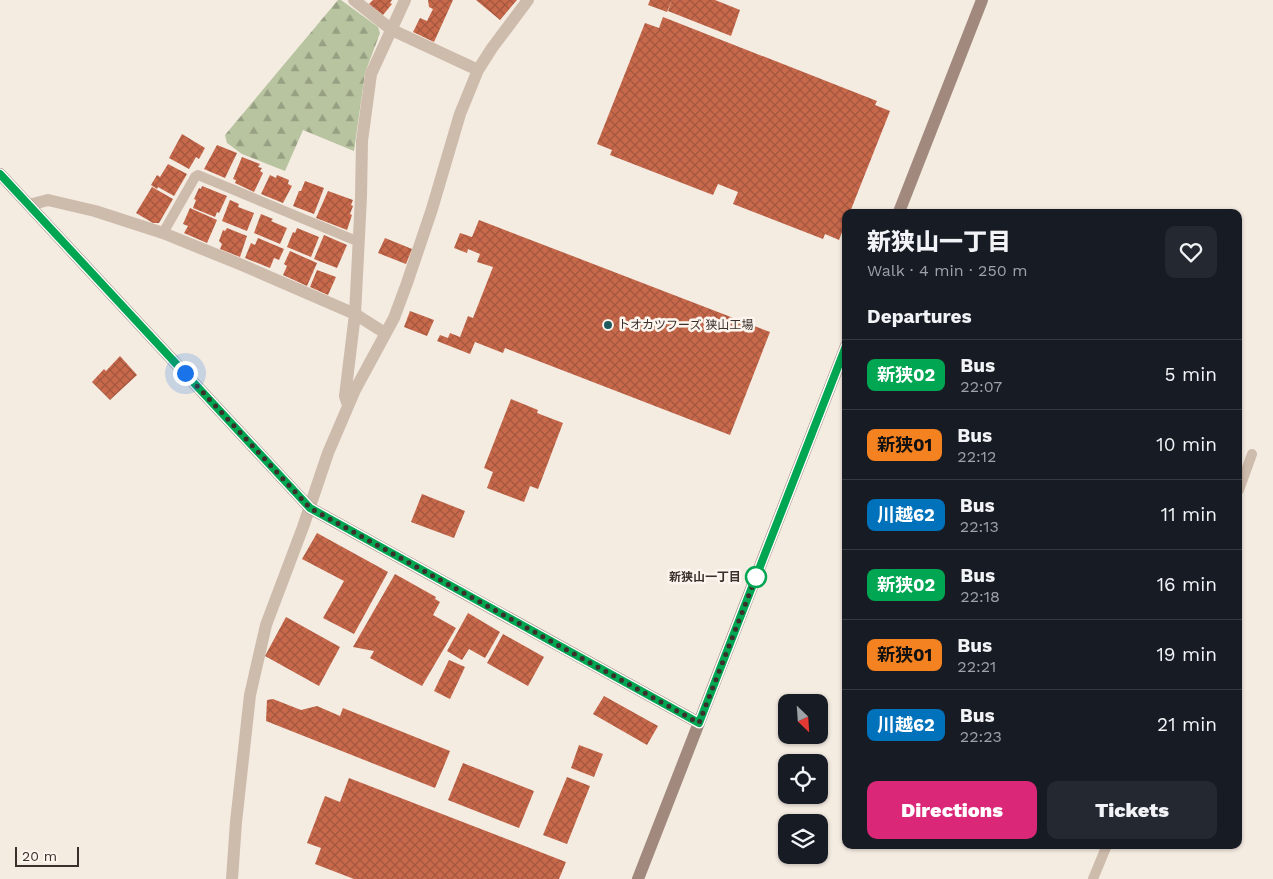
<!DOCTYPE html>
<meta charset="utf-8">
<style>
body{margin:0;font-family:"Work Sans","Noto Sans JP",sans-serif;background:#242831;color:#f1f3f6;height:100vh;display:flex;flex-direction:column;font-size:19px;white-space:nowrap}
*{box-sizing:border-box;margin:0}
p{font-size:16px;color:#9ea1a6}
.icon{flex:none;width:28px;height:28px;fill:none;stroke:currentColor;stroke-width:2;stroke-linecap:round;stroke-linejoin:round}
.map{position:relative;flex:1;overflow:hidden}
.drawer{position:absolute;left:842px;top:209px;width:400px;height:640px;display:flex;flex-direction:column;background:#171b24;border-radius:10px;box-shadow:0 1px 4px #0004}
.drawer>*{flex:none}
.badge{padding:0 10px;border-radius:8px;font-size:18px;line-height:32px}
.needle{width:32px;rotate:155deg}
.buttons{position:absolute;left:778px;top:694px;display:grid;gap:10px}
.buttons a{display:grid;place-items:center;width:50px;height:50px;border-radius:10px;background:#171b24;box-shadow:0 1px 4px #0004;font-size:25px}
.scale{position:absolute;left:15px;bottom:12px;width:64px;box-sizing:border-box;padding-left:5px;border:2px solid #3b302b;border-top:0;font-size:14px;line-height:18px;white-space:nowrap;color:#3b302b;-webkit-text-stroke:4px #fbf5ee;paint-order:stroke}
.you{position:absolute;width:25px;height:25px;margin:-12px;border:4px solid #fff;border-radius:50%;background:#1a73e8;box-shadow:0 0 0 8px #1a73e833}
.map>.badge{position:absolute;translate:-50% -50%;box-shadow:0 0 0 2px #fff}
h2{padding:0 25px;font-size:19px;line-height:45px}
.round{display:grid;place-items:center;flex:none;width:52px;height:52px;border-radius:10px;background:#242831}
.headline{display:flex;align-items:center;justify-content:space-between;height:85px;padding:0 25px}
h1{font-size:24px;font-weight:800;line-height:38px}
.action{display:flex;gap:10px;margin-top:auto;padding:10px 25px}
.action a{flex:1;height:58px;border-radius:10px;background:#db2777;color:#fff;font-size:20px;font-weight:800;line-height:58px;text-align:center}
.action a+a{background:#242831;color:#f1f3f6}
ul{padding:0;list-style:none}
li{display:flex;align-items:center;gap:15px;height:70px;padding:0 25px;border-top:1px solid #363941}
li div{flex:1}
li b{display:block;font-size:19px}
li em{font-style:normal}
li .badge{min-width:55px;font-weight:700;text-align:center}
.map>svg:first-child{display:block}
.forest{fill:url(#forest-firs)}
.building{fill:url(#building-cross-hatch)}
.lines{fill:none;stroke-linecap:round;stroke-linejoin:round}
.lane{stroke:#cdbbac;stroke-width:10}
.street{stroke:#cdbbac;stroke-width:12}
.secondary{stroke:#a18a7d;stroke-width:12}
.line-casing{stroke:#fff;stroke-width:11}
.line{stroke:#00a651;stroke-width:8}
.walk{stroke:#3b302b;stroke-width:5;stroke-dasharray:0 9}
.poi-dot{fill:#1f5a5e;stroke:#fbf5ee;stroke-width:2}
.stop-dot{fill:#fff;stroke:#00a651;stroke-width:2.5}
.labels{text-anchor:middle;stroke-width:5;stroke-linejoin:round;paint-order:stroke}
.poi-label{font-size:12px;fill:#3b302b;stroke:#fbf5ee;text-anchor:start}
.stop-label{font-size:12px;font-weight:bold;fill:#3b302b;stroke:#fbf5ee;text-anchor:end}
</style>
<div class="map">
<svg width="1273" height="879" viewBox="0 0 1273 879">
<defs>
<pattern id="forest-firs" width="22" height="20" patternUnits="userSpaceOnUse" patternTransform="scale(1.25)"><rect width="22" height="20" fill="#b8c4a0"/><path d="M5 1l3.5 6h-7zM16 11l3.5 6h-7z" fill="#97a083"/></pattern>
<pattern id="building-cross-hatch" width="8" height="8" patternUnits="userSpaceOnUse" patternTransform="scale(1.25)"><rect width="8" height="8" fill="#c8694b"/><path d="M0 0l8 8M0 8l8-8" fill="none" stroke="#a4573f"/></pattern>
</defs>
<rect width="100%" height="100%" fill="#f4ebe1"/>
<path class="forest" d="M338 0H341L378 27 380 33 365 73 354 151 303 130 285 171 242 154 227 143 225 135Z"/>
<path class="building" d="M373 0H392L390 3 392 4 383 15 369 4Z
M428 0H453L434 42 413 32 420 18 427 21 433 9 429 7Z
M476 0H517L500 20Z
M650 0H672L667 12 648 5Z
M672 0H715L740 10 731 36 668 11Z
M663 17 877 101 875 105 890 111 850 212H846V222L839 240 825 234 823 239 733 204 738 192 718 184 713 195 610 155 612 150 597 144 645 23 659 28Z
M182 134 205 148 199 159 196 157 189 169 169 158Z
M217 145 237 153 225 178 204 169Z
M242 157 260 164 258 167 262 168 260 171 263 173 254 192 235 183 236 180 233 179Z
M168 164 187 174 174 196 158 187 157 189 151 185 157 175 160 177Z
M270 175 276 178 277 175 289 180 288 184 292 186 283 203 261 194Z
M305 181 324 188 314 214 293 206 299 191H301Z
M202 186 227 196 219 213 217 212 215 217 193 208 196 200 194 199 199 188 201 189Z
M152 187 173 199 159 223H153L136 213Z
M328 191 353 200 351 205 353 206 350 214 352 215 347 230 316 218Z
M230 200 239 204 238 207 254 213 247 231 222 221Z
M190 208 217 220 207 243 184 233 188 226 183 224Z
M261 214 273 219 271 221 287 228 280 244 254 233Z
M479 220 770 332 730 435 505 348 503 353 475 342 470 354 437 341 440 335 448 338 450 333 460 337 468 316 473 318 493 267 477 262 480 254 468 249 467 253 454 248 460 233 472 237Z
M227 228 247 236 240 257 220 249 222 244 219 241 223 230 225 231Z
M297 228 319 237 311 257 287 247 293 232 295 233Z
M324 235 347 245 337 268 314 259Z
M258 238 284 249 279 260 274 258 270 268 245 258 251 243 255 245Z
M385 238 412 249 406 264 378 253Z
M290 251 317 263 307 286 283 275 287 266 284 264Z
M317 270 336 277 328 295 310 287Z
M410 311 434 320 427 336 404 327Z
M120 356 137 375 110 400 92 382 104 369 106 371Z
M511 399 538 410 537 413 563 423 538 489 530 486 524 502 487 488 493 472 484 468Z
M422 494 465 511 454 538 411 522Z
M317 533 388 572 354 634 323 618 344 581 302 559Z
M395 574 436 597 435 599 440 602 433 615 456 628 422 686 370 658 374 651 353 647Z
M468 613 500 632 485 658 469 649 462 660 447 651Z
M286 617 340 647 319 686 265 656Z
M503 634 544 657 528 686 487 663Z
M449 660 465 667 450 699 434 691Z
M604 696 658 726 647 745 593 714Z
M273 699 301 710 317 706 340 716 343 708 450 751 435 788 266 721 267 700Z
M579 745 603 754 594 777 571 768Z
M463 763 534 791 519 828 448 800Z
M567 777 590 786 567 844 543 835Z
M349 778 566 862 559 879H354L315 864 321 848 307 843 325 796 340 802Z"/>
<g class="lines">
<path class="lane" d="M163 233 195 177 198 175 359 242
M1239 490 1252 454
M1093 879 1107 845"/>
<path class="street" d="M354 0 392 30 478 70
M29 205 48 200 95 211 163 233 242 265 355 314 385 333
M348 405 345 396 355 314 361 197 362 141 371 74 405 0
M232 879 236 822 250 695 266 625 303 527 328 453 355 390 394 318 407 283 432 209 460 114 478 70 492 48 528 0"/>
<path class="secondary" d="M0 174 310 508 699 723
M899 212 982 0
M638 879 846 346"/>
</g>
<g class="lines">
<defs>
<path id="line" d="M0 174 310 508 699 723 846 346"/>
</defs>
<use href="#line" class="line-casing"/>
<use href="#line" class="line"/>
<path class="walk" d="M185 373 310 508 699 723 756 577"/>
</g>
<circle class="poi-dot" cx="608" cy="325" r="5"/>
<circle class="stop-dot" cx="756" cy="577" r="10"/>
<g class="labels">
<g class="poi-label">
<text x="618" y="329">トオカツフーズ 狭山工場</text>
</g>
<g class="stop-label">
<text x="741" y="581">新狭山一丁目</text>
</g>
</g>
</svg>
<div class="buttons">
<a><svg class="needle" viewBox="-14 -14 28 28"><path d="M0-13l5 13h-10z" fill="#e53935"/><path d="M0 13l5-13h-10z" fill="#9ea1a6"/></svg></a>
<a><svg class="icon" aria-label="locate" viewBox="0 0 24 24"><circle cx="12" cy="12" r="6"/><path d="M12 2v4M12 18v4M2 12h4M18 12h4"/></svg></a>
<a><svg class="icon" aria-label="layers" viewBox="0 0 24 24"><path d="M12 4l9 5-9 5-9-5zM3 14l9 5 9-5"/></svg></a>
</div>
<div class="scale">20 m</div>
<div class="you" style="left:185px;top:373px"></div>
<section class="drawer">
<div class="headline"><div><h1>新狭山一丁目</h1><p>Walk · 4 min · 250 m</p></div><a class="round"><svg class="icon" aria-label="heart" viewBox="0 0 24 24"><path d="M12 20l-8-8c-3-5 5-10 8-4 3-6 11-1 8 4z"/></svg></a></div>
<h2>Departures</h2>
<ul>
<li><span class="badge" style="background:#00a651;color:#fff">新狭02</span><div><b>Bus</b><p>22:07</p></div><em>5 min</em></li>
<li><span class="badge" style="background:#f58220;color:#111">新狭01</span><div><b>Bus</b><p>22:12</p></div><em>10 min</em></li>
<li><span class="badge" style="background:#0072bc;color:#fff">川越62</span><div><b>Bus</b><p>22:13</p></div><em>11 min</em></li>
<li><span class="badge" style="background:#00a651;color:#fff">新狭02</span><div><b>Bus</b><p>22:18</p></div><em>16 min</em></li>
<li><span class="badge" style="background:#f58220;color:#111">新狭01</span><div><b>Bus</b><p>22:21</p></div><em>19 min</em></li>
<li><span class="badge" style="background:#0072bc;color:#fff">川越62</span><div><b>Bus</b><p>22:23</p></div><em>21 min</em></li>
</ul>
<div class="action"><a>Directions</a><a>Tickets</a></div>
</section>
</div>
